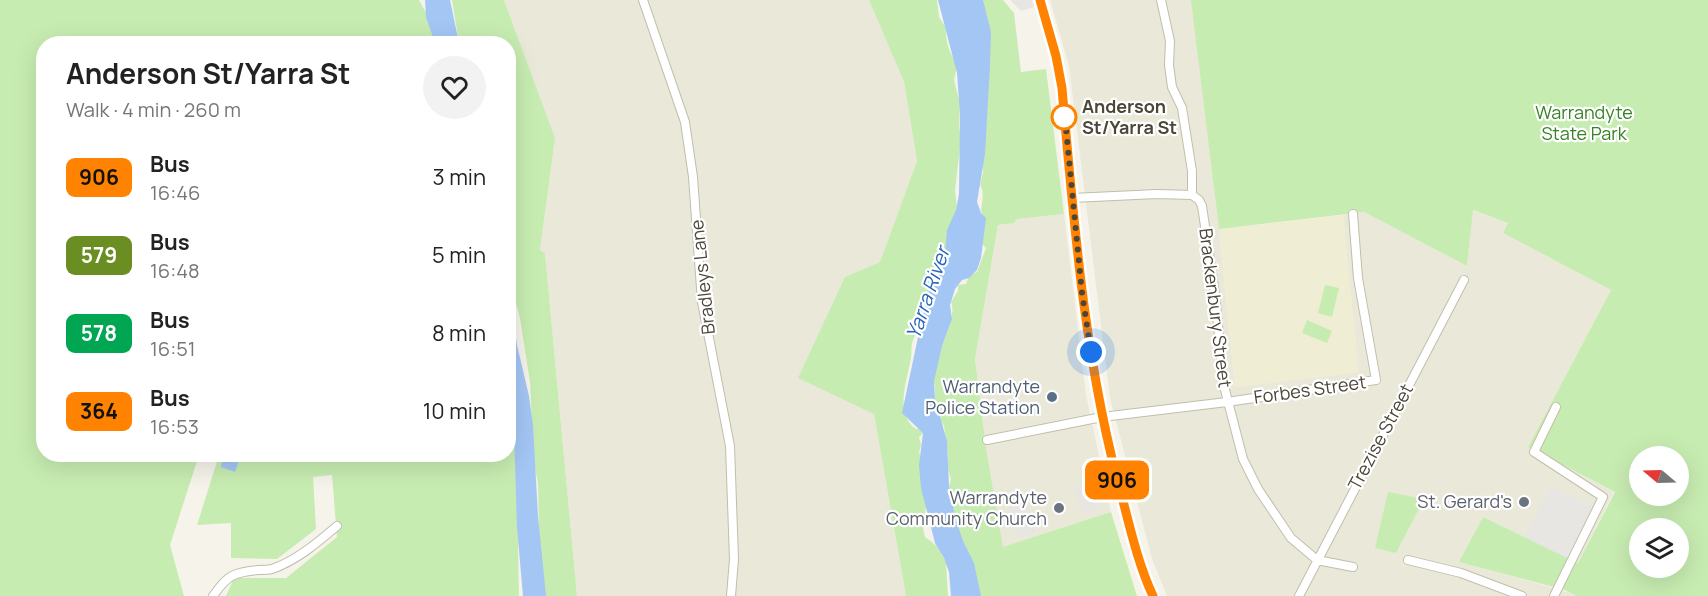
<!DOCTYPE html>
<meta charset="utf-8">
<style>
body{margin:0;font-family:Manrope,sans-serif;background:#f2f2f2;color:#222;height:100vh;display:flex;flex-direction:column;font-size:22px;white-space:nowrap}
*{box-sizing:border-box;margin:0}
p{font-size:20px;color:#767676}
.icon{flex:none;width:33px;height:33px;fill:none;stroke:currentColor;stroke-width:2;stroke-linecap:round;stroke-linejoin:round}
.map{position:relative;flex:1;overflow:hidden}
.panel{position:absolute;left:36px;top:36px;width:480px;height:426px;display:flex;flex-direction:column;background:#fff;border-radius:24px;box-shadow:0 6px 24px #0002}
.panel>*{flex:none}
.badge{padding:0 12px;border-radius:9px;font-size:21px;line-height:39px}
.needle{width:39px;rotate:289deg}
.fabs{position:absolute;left:1629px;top:446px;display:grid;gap:12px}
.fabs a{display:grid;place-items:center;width:60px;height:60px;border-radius:50%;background:#fff;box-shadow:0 6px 24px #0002;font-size:30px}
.you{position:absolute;width:30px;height:30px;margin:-15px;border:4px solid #fff;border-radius:50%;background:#1a73e8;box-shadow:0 0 0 9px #1a73e833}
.map>.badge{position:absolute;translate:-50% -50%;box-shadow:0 0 0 3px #fff}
.round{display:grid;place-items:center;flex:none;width:63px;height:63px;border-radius:32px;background:#f2f2f2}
.overview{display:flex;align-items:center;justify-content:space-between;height:102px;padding:0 30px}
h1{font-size:28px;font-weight:700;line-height:45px}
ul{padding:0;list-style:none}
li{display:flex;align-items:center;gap:18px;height:78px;padding:0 30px}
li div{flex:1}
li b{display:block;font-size:22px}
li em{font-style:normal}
li .badge{min-width:66px;font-weight:700;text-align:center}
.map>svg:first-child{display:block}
.residential{fill:#eae8d8}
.education{fill:#efedd4}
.green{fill:#c7ecb1;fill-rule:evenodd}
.parking{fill:#e7e6e2}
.water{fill:#a4c6f5}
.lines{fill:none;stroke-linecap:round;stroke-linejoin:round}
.minor-casing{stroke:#c2beac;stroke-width:10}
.major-casing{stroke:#ebda63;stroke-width:13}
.minor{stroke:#fff;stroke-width:8}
.major{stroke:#fff49a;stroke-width:10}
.line-casing{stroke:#fff;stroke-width:14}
.line{stroke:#ff8200;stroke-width:9}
.walk{stroke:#4b4637;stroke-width:6;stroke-dasharray:0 10.8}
.stop-dot{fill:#fff;stroke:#ff8200;stroke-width:3}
.service-dot{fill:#5c6f8a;stroke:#fff;stroke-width:2}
.worship-dot{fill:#6b7280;stroke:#fff;stroke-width:2}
.labels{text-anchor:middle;stroke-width:4.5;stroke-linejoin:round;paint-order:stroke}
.stop-label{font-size:18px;font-weight:bold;fill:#4b4637;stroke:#fff;text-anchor:start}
.park-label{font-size:18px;fill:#388126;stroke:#fff}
.street-label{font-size:18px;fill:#4b4637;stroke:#fff}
.service-label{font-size:18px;fill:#4e5e75;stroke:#fff;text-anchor:end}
.worship-label{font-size:18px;fill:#5b616d;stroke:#fff;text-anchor:end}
.water-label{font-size:20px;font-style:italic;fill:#2965be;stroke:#fff}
</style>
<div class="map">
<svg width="1708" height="596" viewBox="0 0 1708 596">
<rect width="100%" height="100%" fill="#f6f4ea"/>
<path class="residential" d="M504 0H869L904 82 917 161 880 262 845 277 874 414 906 596H577L545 253 540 250 555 138Z
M1050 0H1192L1219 229 1235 387 1358 372 1343 215 1364 212 1467 266 1472 210 1508 223 1503 233 1611 290 1528 447 1614 492 1578 563 1483 517 1460 562 1568 592 1576 596H1167L1152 559 1110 398 1069 66Z
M1064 214 1086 395 1111 512 1003 548 986 448 975 359 998 225 1014 223 1017 219Z"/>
<path class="education" d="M1343 215 1359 372 1235 387 1219 229Z"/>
<path class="green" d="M0 0H419L432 23 439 43 44 44V454L199 455 170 545 184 596H0Z
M452 0H504L555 138 540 250 545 253 577 596H544L539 535 538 484 534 463 530 382 520 318 509 279 508 44 459 43Z
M869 0H937L939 17 946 28C945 38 949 57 958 62L954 80 960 104 959 127 961 137 955 191 957 208 945 262 929 290 925 309 918 317C920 334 915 331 912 344 911 348 912 353 911 358 907 381 894 413 916 429L919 428 924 432 919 437 921 445 919 453 925 464 927 501 923 528 925 537 937 546 946 562 948 596H906L874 414 798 378 845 277 880 262 917 161 904 82Z
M980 0H1003L1014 13 1021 72 1046 69 1064 214 1017 219 1014 223 998 225 975 359 986 448 1003 547 1111 512 1137 596H978L970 561 954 520 955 515 951 503 949 487 951 479 947 466 948 455 944 426 936 412 932 400 935 397V385L928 372C937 356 958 318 951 302L958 291V285L966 284 969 276 977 272 986 248 982 244 983 216 981 210C982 202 985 192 980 185L983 172Z
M1191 0H1708V596H1576L1565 590 1459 562 1483 517 1578 563 1615 492 1528 447 1611 290 1503 233 1508 223 1473 210 1467 266 1364 212 1219 229ZM1640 456H1678V495H1640ZM1640 528H1678V567H1640Z
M1325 285 1339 288 1332 317 1318 313Z
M1307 320 1332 331 1327 343 1302 333Z
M509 401 516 437 519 596H226L234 578H286L337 537 332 475 313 477 316 529 277 559 231 558V523L197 525 219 455 508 454Z
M1388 492 1424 499 1396 553 1375 548Z"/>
<path class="parking" d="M1010 0H1032L1034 7 1021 11Z
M1093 481 1101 508 1082 513 1074 487Z
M1551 487 1592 508 1567 558 1525 537Z
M1026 501 1036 532 1018 538 1008 507Z"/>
<path class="water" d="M425 0H450L459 43H435L426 17Z
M938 0H983L991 32 990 66 985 154 977 202 981 213 986 218 981 258 977 270 969 278 962 280 955 289 950 305 952 319 942 346 934 381 935 399 947 441 949 486 955 517 963 541 974 563 981 596H951L949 572 944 558 935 543 921 488 919 465 923 433 902 413 925 304 933 278 939 269 945 253 947 230 956 210 959 194 960 114 957 73Z
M509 286 517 345 529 396 533 425 538 516 546 596H523L517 528 514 431 508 388Z
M223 455H241L235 472 221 467Z"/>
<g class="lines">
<defs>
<path id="minor" d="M643 0 685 122 693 177 702 302 730 446 734 559 731 596
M1161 0 1170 41 1169 65 1172 87 1182 108 1192 171V195L1199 200 1202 206 1215 294 1224 386 1243 459 1258 489 1291 538 1317 560 1353 567
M1072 198 1157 194 1192 195
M987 440 1102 417 1227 402 1376 380 1358 278 1353 214
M1408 560 1461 573 1522 596
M213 596C227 576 233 572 258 570 263 570 267 570 272 569 296 561 318 542 337 526
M1299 596 1464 280
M1554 596 1603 497 1534 452 1556 407"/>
<path id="major" d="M1040 0 1056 56 1062 88C1074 226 1085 366 1123 501 1131 532 1139 566 1153 596"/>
</defs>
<use href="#minor" class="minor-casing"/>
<use href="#major" class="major-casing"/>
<use href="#minor" class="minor"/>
<use href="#major" class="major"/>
</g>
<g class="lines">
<defs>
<path id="line" d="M1040 0 1056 56 1062 88C1074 226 1085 366 1123 501 1131 532 1139 566 1153 596"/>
</defs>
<use href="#line" class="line-casing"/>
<use href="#line" class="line"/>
<path class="walk" d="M1064 117V108L1082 293 1091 352"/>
</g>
<circle class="stop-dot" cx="1064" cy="117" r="12"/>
<circle class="service-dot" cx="1052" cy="397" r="6"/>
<g class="worship-dot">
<circle cx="1524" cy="502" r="6"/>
<circle cx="1059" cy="508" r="6"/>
</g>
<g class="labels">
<g class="stop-label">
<text x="1082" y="113">Anderson<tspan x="1082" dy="21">St/Yarra St</tspan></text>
</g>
<g class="park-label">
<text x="1584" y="119">Warrandyte<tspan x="1584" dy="21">State Park</tspan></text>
</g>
<g class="street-label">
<text transform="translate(703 277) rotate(-96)" y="6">Bradleys Lane</text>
<text transform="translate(1215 308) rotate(83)" y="6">Brackenbury Street</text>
<text transform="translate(1310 390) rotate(-8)" y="6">Forbes Street</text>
<text transform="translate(1381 437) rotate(-62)" y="6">Trezise Street</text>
</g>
<g class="service-label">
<text x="1040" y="393">Warrandyte<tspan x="1040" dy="21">Police Station</tspan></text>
</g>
<g class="worship-label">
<text x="1047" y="504">Warrandyte<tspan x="1047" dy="21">Community Church</tspan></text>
<text x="1512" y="508">St. Gerard's</text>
</g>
<g class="water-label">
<text transform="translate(928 293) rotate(-71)" y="7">Yarra River</text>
</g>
</g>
</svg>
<div class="fabs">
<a><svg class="needle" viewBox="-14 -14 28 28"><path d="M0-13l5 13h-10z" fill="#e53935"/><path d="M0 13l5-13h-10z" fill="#767676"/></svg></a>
<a><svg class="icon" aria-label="layers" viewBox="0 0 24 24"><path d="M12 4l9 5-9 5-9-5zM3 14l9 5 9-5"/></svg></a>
</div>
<div class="you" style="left:1091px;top:352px"></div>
<b class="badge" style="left:1117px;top:480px;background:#ff8200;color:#111">906</b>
<section class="panel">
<div class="overview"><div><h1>Anderson St/Yarra St</h1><p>Walk · 4 min · 260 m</p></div><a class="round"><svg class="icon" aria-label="heart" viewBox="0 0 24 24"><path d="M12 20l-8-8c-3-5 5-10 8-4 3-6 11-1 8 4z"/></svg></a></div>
<ul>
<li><span class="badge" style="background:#ff8200;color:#111">906</span><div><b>Bus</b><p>16:46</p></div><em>3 min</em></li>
<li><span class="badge" style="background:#6b8e23;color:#fff">579</span><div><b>Bus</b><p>16:48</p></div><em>5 min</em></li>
<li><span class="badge" style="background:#00a651;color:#fff">578</span><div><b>Bus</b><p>16:51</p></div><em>8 min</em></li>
<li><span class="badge" style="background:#ff8200;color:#111">364</span><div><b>Bus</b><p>16:53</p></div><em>10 min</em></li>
</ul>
</section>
</div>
